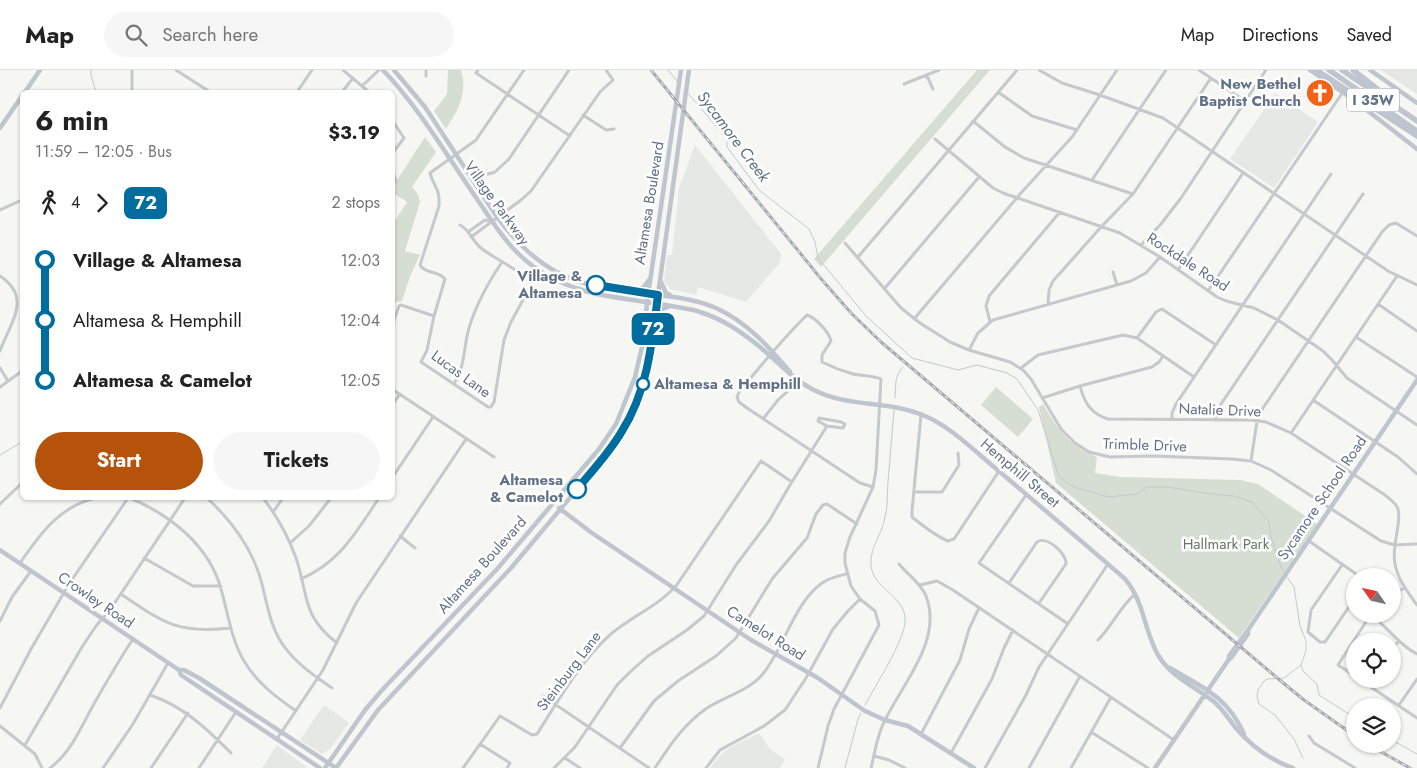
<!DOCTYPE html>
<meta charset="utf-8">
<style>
body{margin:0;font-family:Jost,sans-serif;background:#f6f6f6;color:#222;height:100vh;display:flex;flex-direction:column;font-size:19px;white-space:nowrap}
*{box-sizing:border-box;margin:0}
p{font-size:16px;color:#767676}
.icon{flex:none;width:28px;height:28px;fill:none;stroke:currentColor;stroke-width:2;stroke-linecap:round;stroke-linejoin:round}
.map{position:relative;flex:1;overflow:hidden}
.side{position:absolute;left:20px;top:20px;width:375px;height:410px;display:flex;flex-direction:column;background:#fff;border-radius:8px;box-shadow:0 1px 4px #0004}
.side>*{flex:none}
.badge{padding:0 10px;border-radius:8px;font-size:18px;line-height:32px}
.needle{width:32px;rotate:304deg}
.fabs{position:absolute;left:1346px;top:498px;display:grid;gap:10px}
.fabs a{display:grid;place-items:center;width:55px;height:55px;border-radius:50%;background:#fff;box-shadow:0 1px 4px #0004;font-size:25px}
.map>.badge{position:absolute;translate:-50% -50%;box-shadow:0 0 0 2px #fff}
.legs{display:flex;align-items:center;gap:8px;height:55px;padding:0 15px;font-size:16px}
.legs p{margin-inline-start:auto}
.summary{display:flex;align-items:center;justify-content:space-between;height:85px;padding:0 15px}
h1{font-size:28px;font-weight:700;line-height:38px}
.button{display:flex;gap:10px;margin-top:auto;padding:10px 15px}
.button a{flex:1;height:58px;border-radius:30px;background:#b45309;color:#fff;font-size:20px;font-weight:700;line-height:58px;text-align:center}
.button a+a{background:#f6f6f6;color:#222}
ul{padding:0 15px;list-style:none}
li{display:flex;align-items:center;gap:18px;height:60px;font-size:19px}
li i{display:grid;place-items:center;width:8px;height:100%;margin:0 6px;background:currentColor}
li i::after{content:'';width:12px;height:12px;margin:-6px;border:4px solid;border-radius:50%;background:#fff}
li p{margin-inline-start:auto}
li:first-child i{background:linear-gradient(#0000 50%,currentColor 0)}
li:last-child i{background:linear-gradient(currentColor 50%,#0000 0)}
header{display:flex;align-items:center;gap:30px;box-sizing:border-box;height:70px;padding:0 25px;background:#fff;border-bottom:1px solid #e0e0e0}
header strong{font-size:24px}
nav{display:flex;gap:28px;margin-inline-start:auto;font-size:18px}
.search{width:350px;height:45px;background:#f6f6f6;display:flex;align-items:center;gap:12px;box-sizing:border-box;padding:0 18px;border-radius:28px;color:#767676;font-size:19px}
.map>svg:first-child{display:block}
.built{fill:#e6e8e5}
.green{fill:#d6ded3}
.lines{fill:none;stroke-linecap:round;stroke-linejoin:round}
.stream{stroke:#c1cad0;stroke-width:1}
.street{stroke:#c5c8cc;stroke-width:3}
.secondary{stroke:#bfc5ce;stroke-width:4.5}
.highway{stroke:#bfc5ce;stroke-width:5.5}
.rail-casing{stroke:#a5aab1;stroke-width:3}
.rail{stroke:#fff;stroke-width:1;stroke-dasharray:4;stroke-linecap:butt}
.line-1-casing{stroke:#fff;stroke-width:11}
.line-1{stroke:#006d9e;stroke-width:8}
.stop-1-dot{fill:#fff;stroke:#006d9e;stroke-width:2.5}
.labels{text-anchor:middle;stroke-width:5;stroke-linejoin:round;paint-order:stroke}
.shield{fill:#fff;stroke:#919caa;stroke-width:1}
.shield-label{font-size:14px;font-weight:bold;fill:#627286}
.poi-label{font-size:15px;font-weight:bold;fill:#627286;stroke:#fff;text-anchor:end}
.street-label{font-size:15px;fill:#627286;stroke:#fff}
.stop-label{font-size:15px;font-weight:bold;fill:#627286;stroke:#fff;text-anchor:end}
.park-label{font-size:15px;fill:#647c62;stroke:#fff}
.water-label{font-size:16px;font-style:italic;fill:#5e7483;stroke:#fff}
</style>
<header>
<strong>Map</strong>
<div class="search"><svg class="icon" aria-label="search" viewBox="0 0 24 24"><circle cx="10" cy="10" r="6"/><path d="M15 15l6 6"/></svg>Search here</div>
<nav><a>Map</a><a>Directions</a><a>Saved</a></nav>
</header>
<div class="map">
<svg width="1417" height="698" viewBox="0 0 1417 698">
<rect width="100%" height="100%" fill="#f6f6f2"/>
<path class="built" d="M1381 0H1417V24L1385 3Z
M1275 23 1318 52 1274 118 1230 89Z
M695 75 781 184 779 194 746 232 698 217 696 225 670 219 664 211 667 185H672L679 118Z
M324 635 349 653 330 679 322 684 300 670Z
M759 663 770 679 785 689 780 698H710L718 687 729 678Z
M277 675 308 698H262Z"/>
<path class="green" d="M448 0H461C468 24 458 40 446 59L434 41 447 24Z
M977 0H990L821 197 814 189Z
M425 67 436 82 412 117 418 124 420 132 405 181 420 185 411 204 402 231 395 232 393 246V154L407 132 393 123 399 107Z
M996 317 1033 349 1018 367 981 335Z
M1043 334C1059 361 1067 374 1097 387L1095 403 1120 407 1240 410 1258 414 1317 454 1239 568 1056 413 1039 337Z"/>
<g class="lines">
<path class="stream" d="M91 0V5L96 22
M668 0 678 12
M687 22 727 69V77L759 120 809 159 815 172 818 188 866 246 912 288 958 300 977 295 1007 303 1017 309 1038 340 1059 407 1066 412 1074 417 1108 427 1136 424 1147 417H1167L1211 424 1234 426 1252 432 1269 452 1271 467 1281 497 1285 503
M895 328C896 316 894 306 903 297
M0 385 22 372
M1287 507 1294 517 1300 556 1306 571V581L1301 595 1303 601 1317 614 1319 625 1355 648
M1301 595 1284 608 1267 609 1264 611 1258 620 1257 626 1259 634 1275 645 1294 669 1303 688
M865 635C875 616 903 573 905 553 908 524 868 519 871 490 872 474 883 462 885 447 888 436 887 424 888 412 890 388 892 364 894 340
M1392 670 1417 684
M845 698 858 649 861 643"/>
<path class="street" d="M176 0 210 22
M343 0 369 22
M478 0 476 3 570 66
M1039 0 1062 13 1100 25 1163 48 1388 201 1417 215
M1199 0 1245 31
M426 6V0
M927 6 933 19
M904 14 939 0
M362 16 379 0
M132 22V0
M244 22H245
M297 22 312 0
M342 22 353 8
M998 22 1032 46 1077 60
M583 45 606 60 614 59
M392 50 404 68 392 84
M973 51 1005 77 1024 88 1133 124
M935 69 993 118 1003 123 1120 163 1160 187 1217 227 1226 231 1254 238 1278 250 1323 281 1332 290 1347 308 1417 355
M392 99 396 111 392 119
M485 105 495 102 509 89 569 0
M1092 110 1166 0
M0 140 22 130
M460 155C470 160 473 172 481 178 496 190 519 199 530 212L531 215 511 252 504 270 494 332 491 337H488L421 292 427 280 434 246 445 209C439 201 425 204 420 195L439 136C440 117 434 118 430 103L476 70 524 0
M468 162 485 150 491 151
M471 167 521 130 531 121 600 22 613 10 606 0
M845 173 901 238 920 253 950 272 969 280 1010 292 1023 300 1031 309 1061 359 1075 373 1089 382 1110 387 1153 386 1232 389 1251 391 1271 400 1381 471 1395 475 1417 474
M1141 175 1161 154 1181 128 1266 0
M858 187 1017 0
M1178 200 1243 103
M1113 202 1117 215
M0 206C33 228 10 253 0 281
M885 218 979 107
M1208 221 1343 22
M1048 234 1049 220 1053 211 1102 156 1133 124 1211 8
M1378 234 1417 261
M914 249 1021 123 1072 67 1117 0
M990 252 986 236 989 226 1060 142
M392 256 399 236 401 235 434 246
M1356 267 1417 307
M1137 268 1156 242 1162 239 1216 275
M969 280 978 263 993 250 1131 211 1146 203 1160 187
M0 298 8 311
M1021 298 1038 285 1123 265 1137 268 1194 307
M454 314C466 295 463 278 469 258 476 234 488 213 502 192
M1080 316C1084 332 1091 344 1108 349L1250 350 1266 352 1291 363 1385 425C1390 429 1396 433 1398 439 1402 453 1391 475 1395 494 1398 510 1408 522 1417 535
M0 317 22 301
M392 319 494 387
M1042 328 1080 316 1152 297 1159 292 1163 286
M1313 330 1398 387 1417 404
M392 335 400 324
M921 345 912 441V447C923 456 936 466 948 471L954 469 999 401
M763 349 778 330 789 320
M1172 349V343L1176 334 1331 104
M1215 350 1221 334 1363 124
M1291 363 1397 206
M1251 391 1257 351 1263 338 1382 162 1389 155 1396 153 1417 166
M392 408 433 347
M914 422H942L959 395 958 383
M1026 425 979 493 1068 554
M130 428C170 445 209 475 221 519 228 543 231 569 244 591 257 613 276 627 296 641
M207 428C233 452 253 479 262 514 267 534 270 554 281 572 294 592 313 605 332 618
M263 428C277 446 288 466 296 488 309 526 301 545 337 573
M0 434 22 413
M273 442 283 428
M400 466 415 478
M1309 471 1359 506
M290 473 309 456 331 428
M144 488 193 516H221
M20 493C40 464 59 437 95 428
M1342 495 1311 540 1308 562 1320 572H1325L1355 528
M301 509C341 491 356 462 379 428
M1009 513 1037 472C1047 465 1067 484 1066 494L1039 533
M920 515 937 511 953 520 1174 670
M121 524C164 553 177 564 231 558
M1392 524 1405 518
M1370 545C1388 556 1398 575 1417 584
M0 551 12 527 31 501
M1098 570C1112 556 1120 537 1135 524
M1392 579 1399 571
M1355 606 1338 595 1371 544
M1359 609 1417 648
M1368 615 1372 609
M150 625C183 636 206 658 231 683
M543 626 649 698
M1399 635 1417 609
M0 638 31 579 69 514 128 428
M0 656 35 684 42 698
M1091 662 1148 698
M921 664 960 590 969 559 979 538
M1309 666 1314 673 1355 698
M277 669 323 600 356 533 466 369
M480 674 510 693 507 698
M25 675 82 577 96 556 112 537 185 428
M620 678 654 631 678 611 716 586 736 568 772 509 807 468 816 444 823 435 827 434 857 454
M951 683 992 609 1004 578 1013 560
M874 686 889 690 905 698
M565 688 580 698
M50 698C71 683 82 655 95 632 107 611 119 590 133 569
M103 698 133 654 168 593
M151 698 188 643
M199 698 236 642
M463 698 500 646 532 665 537 664C559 630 580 591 611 564 631 547 658 536 676 516L761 391 792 412
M554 698 575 677 617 615 630 602 648 586 687 560 704 546 736 495 769 451 790 415 827 356 843 358 845 354 841 352 819 348 818 351 827 356
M655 698C670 675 684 654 707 638 724 627 748 621 762 605 784 579 793 534 822 513 829 508 838 506 846 504
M706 698 720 680 764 656 785 640 806 608 833 559 848 541 860 529
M818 698 828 656 834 639 879 555 875 541 860 529 851 516 845 493V483L850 467 873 417 876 400 881 309C872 305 862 306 853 304 842 301 832 297 822 292V285L831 271C829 262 816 248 807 245 782 269 761 296 739 322L737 327 739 332 747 338 860 413 873 417
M871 698C875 682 877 665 885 650 903 613 943 570 926 526 921 513 908 505 899 494
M985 698 1026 625 1039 597 1108 494
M1029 698 1080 606
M1071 698 1111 627"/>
<path class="secondary" d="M383 0C420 39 447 86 477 129 494 154 509 179 534 197 578 229 627 227 677 237 685 239 693 239 700 242 726 250 748 266 768 284 783 297 793 309 812 319 847 338 888 330 925 346 950 356 979 385 1000 402 1042 438 1084 473 1125 509 1144 531 1144 560 1158 585 1171 607 1194 616 1213 631 1222 638 1228 648 1235 657 1251 676 1270 690 1293 698
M394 0 425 37 497 147C517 174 544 200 577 211 601 219 628 220 652 224 673 227 696 229 716 238 747 252 769 277 790 302
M1310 0 1354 30 1417 79
M1370 0 1417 33
M25 22 40 0
M0 58 22 26
M661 212 666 223 670 225
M636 220 643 218 649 210
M655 248 664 238 670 236
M559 438 592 463 751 570 818 608 865 641 885 650 908 656 974 698
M0 480 179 600 181 605 320 698
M1229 589V586L1248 560 1417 310
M1170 598C1203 618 1227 626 1244 664
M179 600H184L199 608 336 698
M325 698 365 640 383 619 498 498 599 379 616 354 635 307 644 268 647 232 681 0
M336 698 378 640 511 498 610 380 623 360 633 341 644 312 649 290 689 0
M1155 698 1229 589 1231 588 1248 564V560"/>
<path class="highway" d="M1316 0 1417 66
M1329 0 1417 61
M1342 0 1417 51
M1353 0 1385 25"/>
<defs>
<path id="rail" d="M651 0 822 210 852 244 881 272 1282 612 1304 630 1355 666
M1367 674 1410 698"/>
</defs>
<use href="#rail" class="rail-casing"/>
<use href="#rail" class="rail"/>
</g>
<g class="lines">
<defs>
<path id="line-1" d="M577 419C593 400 610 382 622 361 648 320 652 272 658 225L596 215"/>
</defs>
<use href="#line-1" class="line-1-casing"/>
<use href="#line-1" class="line-1"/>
</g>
<defs>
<symbol id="church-disc" viewBox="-11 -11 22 22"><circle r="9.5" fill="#f16317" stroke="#fff"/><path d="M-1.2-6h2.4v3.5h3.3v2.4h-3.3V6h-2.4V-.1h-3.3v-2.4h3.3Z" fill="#fff"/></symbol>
</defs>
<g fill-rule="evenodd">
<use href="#church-disc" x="1304" y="7" width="32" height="32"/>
</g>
<g class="stop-1-dot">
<circle cx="596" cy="215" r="9"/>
<circle cx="643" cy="314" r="6"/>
<circle cx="577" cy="419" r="9"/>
</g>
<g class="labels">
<rect class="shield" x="1347" y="18.5" width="52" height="23" rx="4"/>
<g class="shield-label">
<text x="1373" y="35">I 35W</text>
</g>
<g class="poi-label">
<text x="1301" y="19">New Bethel<tspan x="1301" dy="17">Baptist Church</tspan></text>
</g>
<g class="street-label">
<text transform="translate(497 133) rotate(54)" y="5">Village Parkway</text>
<text transform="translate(649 133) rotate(-81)" y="5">Altamesa Boulevard</text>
<text transform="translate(1188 192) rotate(33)" y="5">Rockdale Road</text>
<text transform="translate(461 304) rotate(36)" y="5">Lucas Lane</text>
<text transform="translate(1220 340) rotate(2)" y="5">Natalie Drive</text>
<text transform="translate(1145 375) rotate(2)" y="5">Trimble Drive</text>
<text transform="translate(1020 403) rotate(40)" y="5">Hemphill Street</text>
<text transform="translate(1322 428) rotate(-56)" y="5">Sycamore School Road</text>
<text transform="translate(482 495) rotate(-48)" y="5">Altamesa Boulevard</text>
<text transform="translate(96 530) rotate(34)" y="5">Crowley Road</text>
<text transform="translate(766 563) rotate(32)" y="5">Camelot Road</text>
<text transform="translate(569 601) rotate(-53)" y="5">Steinburg Lane</text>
</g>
<g class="stop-label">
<text x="582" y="211">Village &amp;<tspan x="582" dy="17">Altamesa</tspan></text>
<text x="654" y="319" text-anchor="start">Altamesa &amp; Hemphill</text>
<text x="563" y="415">Altamesa<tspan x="563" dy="17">&amp; Camelot</tspan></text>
</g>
<g class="park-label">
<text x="1226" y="479">Hallmark Park</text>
</g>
<g class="water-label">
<text transform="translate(734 66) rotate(53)" y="6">Sycamore Creek</text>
</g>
</g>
</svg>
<div class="fabs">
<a><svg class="needle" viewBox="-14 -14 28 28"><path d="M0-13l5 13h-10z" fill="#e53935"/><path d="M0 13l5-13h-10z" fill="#767676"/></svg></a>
<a><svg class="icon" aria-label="locate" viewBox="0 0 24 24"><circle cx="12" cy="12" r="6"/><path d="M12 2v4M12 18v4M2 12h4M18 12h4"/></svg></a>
<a><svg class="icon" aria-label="layers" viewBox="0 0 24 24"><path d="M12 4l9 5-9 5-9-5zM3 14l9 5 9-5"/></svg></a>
</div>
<b class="badge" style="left:653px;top:259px;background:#006d9e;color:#fff">72</b>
<section class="side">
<div class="summary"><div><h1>6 min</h1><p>11:59 – 12:05 · Bus</p></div><b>$3.19</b></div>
<div class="legs"><svg class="icon" aria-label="walk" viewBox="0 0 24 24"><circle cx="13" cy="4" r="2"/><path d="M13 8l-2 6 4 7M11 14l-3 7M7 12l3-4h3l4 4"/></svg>4<svg class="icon" aria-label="forward" viewBox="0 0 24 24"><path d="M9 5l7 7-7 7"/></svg><b class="badge" style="background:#006d9e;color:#fff">72</b><p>2 stops</p></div>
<ul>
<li><i style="color:#006d9e"></i><b>Village &amp; Altamesa</b><p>12:03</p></li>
<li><i style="color:#006d9e"></i><span>Altamesa &amp; Hemphill</span><p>12:04</p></li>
<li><i style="color:#006d9e"></i><b>Altamesa &amp; Camelot</b><p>12:05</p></li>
</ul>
<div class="button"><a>Start</a><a>Tickets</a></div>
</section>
</div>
